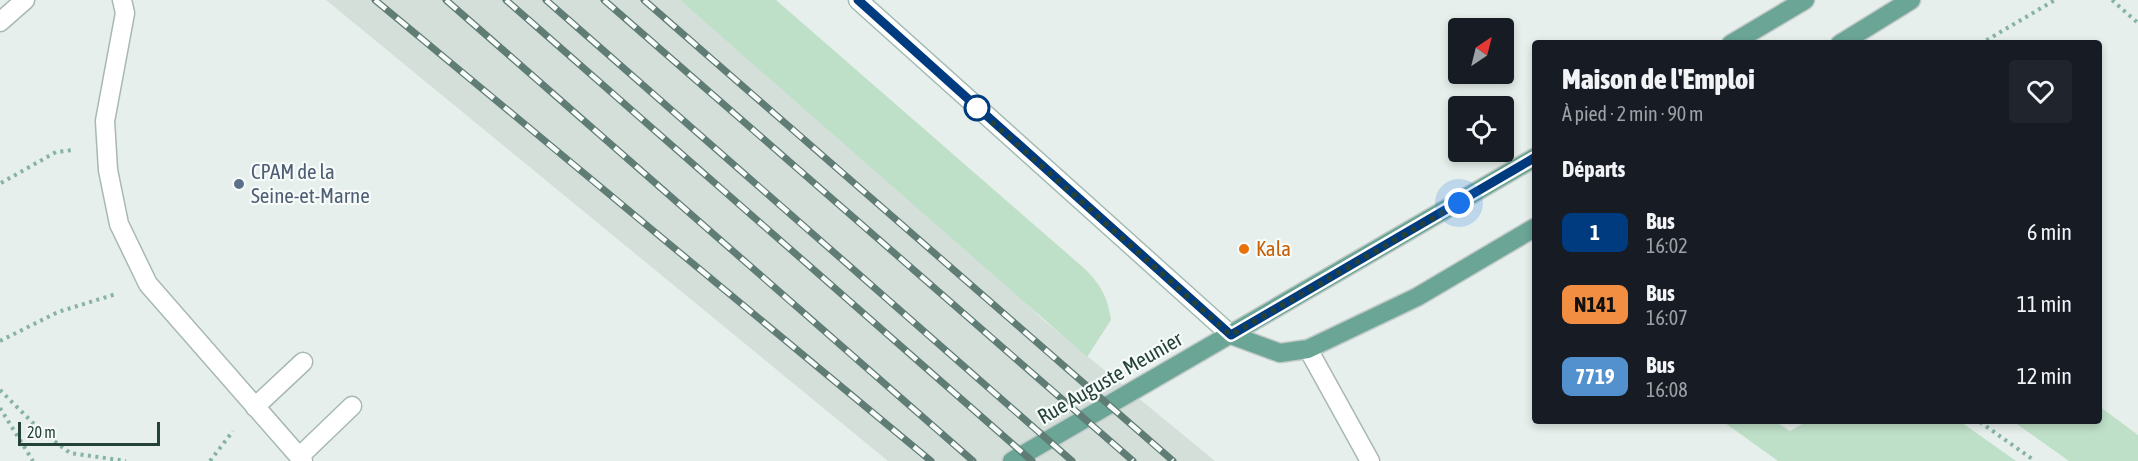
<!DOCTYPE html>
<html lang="fr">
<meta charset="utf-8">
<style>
body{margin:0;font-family:"Asap Condensed",sans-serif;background:#20242c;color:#f1f3f6;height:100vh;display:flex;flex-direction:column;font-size:22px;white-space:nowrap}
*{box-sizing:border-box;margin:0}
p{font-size:20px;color:#9ea1a6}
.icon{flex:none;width:33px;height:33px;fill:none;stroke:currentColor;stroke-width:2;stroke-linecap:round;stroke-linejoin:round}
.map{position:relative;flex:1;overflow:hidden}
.details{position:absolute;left:1532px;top:40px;width:570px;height:384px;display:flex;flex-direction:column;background:#171b24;border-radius:6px;box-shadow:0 3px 9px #0003}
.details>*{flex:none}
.badge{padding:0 12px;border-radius:9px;font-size:21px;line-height:39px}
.needle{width:39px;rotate:35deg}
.controls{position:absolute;left:1448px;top:18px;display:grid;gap:12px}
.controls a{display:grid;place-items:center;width:66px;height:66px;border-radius:6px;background:#171b24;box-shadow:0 3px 9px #0003;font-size:30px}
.scale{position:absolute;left:18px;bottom:15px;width:142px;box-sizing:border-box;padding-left:6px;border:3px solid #24423a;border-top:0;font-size:16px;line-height:21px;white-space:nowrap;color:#24423a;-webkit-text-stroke:4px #f7fbf9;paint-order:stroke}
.you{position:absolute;width:30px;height:30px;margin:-15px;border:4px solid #fff;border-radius:50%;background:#1a73e8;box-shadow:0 0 0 9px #1a73e833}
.map>.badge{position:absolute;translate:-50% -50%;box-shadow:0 0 0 3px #fff}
h2{padding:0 30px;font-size:22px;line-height:54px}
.round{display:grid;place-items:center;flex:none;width:63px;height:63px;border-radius:6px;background:#20242c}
.headline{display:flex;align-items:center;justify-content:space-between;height:102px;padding:0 30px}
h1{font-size:28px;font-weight:800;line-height:45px}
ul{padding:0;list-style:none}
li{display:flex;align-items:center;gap:18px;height:72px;padding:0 30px}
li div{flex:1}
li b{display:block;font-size:22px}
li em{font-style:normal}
li .badge{min-width:66px;font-weight:700;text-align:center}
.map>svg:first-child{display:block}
.built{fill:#d4dfda}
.green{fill:#bfe0c8}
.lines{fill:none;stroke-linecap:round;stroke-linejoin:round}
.lane-casing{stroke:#a8b8b2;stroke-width:21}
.street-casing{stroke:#a8b8b2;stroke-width:21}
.secondary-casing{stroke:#a4bbb3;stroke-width:21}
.primary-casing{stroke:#c2cac8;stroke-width:21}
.path{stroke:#86b3a5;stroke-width:4;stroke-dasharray:3 4.5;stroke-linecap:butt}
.lane{stroke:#fff;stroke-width:18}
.street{stroke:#fff;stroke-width:18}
.secondary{stroke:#fff;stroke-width:18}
.primary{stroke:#6aa596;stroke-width:18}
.rail-casing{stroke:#5f7d75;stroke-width:7}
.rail{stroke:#f7fbf9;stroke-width:4.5;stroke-dasharray:14;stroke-linecap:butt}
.line-casing{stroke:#fff;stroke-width:14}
.line{stroke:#003b80;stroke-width:9}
.walk{stroke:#24423a;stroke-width:6;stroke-dasharray:0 10.8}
.stop-dot{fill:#fff;stroke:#003b80;stroke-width:3}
.service-dot{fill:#5c6f8a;stroke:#f7fbf9;stroke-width:2}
.food-dot{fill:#e8710a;stroke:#f7fbf9;stroke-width:2}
.labels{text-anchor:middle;stroke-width:4.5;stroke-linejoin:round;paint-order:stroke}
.service-label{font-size:21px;fill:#4e5e75;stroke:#f7fbf9;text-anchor:start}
.food-label{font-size:21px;fill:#c56008;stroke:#f7fbf9;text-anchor:start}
.street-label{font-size:21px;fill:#24423a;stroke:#f7fbf9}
</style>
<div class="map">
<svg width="2138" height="461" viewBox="0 0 2138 461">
<rect width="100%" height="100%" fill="#e6efeb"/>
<path class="built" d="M326 0H680L1012 289 1041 318 1215 461H888Z"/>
<path class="green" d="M680 0H776L1085 269C1101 285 1108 298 1111 320L1087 357Z
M2099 406 2138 435V461H2069L2014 422H2098Z
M1726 422H1776L1790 431 1806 422H1961L2016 461H1778L1725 423Z"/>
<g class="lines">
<defs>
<path id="lane" d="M0 22 25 0
M255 407 303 362
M299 457 352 406"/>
<path id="street" d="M122 0 125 13 105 121 108 170 119 224 148 284 303 461
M1308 349 1370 461"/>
<path id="secondary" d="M858 0 1231 335"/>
<path id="primary" d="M1731 44 1805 0
M1840 44 1911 0
M1231 335 1280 353 1308 349 1417 297 1534 228
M1012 461 1534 158"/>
</defs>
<use href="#lane" class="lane-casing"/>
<use href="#street" class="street-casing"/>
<use href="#secondary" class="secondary-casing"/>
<use href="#primary" class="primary-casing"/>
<path class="path" d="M2112 0 2138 23
M1980 44 2055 0
M1 183 56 152 73 150
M0 341 58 312 116 294
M0 390 41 431 70 453 126 461
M0 408 33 461
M1980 422 2035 461
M210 461 233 431"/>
<use href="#lane" class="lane"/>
<use href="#street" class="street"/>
<use href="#secondary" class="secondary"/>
<use href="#primary" class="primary"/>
<defs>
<path id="rail" d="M375 0 931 461
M446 0 973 461
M506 0 1032 461
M546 0 1072 461
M604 0 1133 461
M644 0 1173 461"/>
</defs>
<use href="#rail" class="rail-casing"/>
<use href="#rail" class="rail"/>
</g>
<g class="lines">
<defs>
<path id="line" d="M858 0 1231 335 1534 158"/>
</defs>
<use href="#line" class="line-casing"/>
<use href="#line" class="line"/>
<path class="walk" d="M977 108 973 105 1231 335 1459 203"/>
</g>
<circle class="stop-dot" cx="977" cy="108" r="12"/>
<circle class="service-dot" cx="239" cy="184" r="6"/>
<circle class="food-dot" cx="1244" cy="249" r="6"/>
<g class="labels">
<g class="service-label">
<text x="251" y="179">CPAM de la<tspan x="251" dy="24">Seine-et-Marne</tspan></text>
</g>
<g class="food-label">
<text x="1256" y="256">Kala</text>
</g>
<g class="street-label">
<text transform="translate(1110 378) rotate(-30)" y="7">Rue Auguste Meunier</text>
</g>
</g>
</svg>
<div class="controls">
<a><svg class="needle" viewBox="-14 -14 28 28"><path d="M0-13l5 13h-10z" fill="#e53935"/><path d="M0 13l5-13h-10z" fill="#9ea1a6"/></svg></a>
<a><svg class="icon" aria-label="locate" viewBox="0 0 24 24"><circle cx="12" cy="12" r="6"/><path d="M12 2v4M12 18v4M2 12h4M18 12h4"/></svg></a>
</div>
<div class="scale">20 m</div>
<div class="you" style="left:1459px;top:203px"></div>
<section class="details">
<div class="headline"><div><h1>Maison de l'Emploi</h1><p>À pied · 2 min · 90 m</p></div><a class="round"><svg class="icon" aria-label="heart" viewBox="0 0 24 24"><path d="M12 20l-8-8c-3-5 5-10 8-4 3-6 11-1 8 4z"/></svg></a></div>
<h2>Départs</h2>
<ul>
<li><span class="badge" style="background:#003b80;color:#fff">1</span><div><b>Bus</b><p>16:02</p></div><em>6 min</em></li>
<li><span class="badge" style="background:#f28e42;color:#111">N141</span><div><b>Bus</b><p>16:07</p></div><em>11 min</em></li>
<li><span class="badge" style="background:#5291ce;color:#fff">7719</span><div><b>Bus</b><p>16:08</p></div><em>12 min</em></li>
</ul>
</section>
</div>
